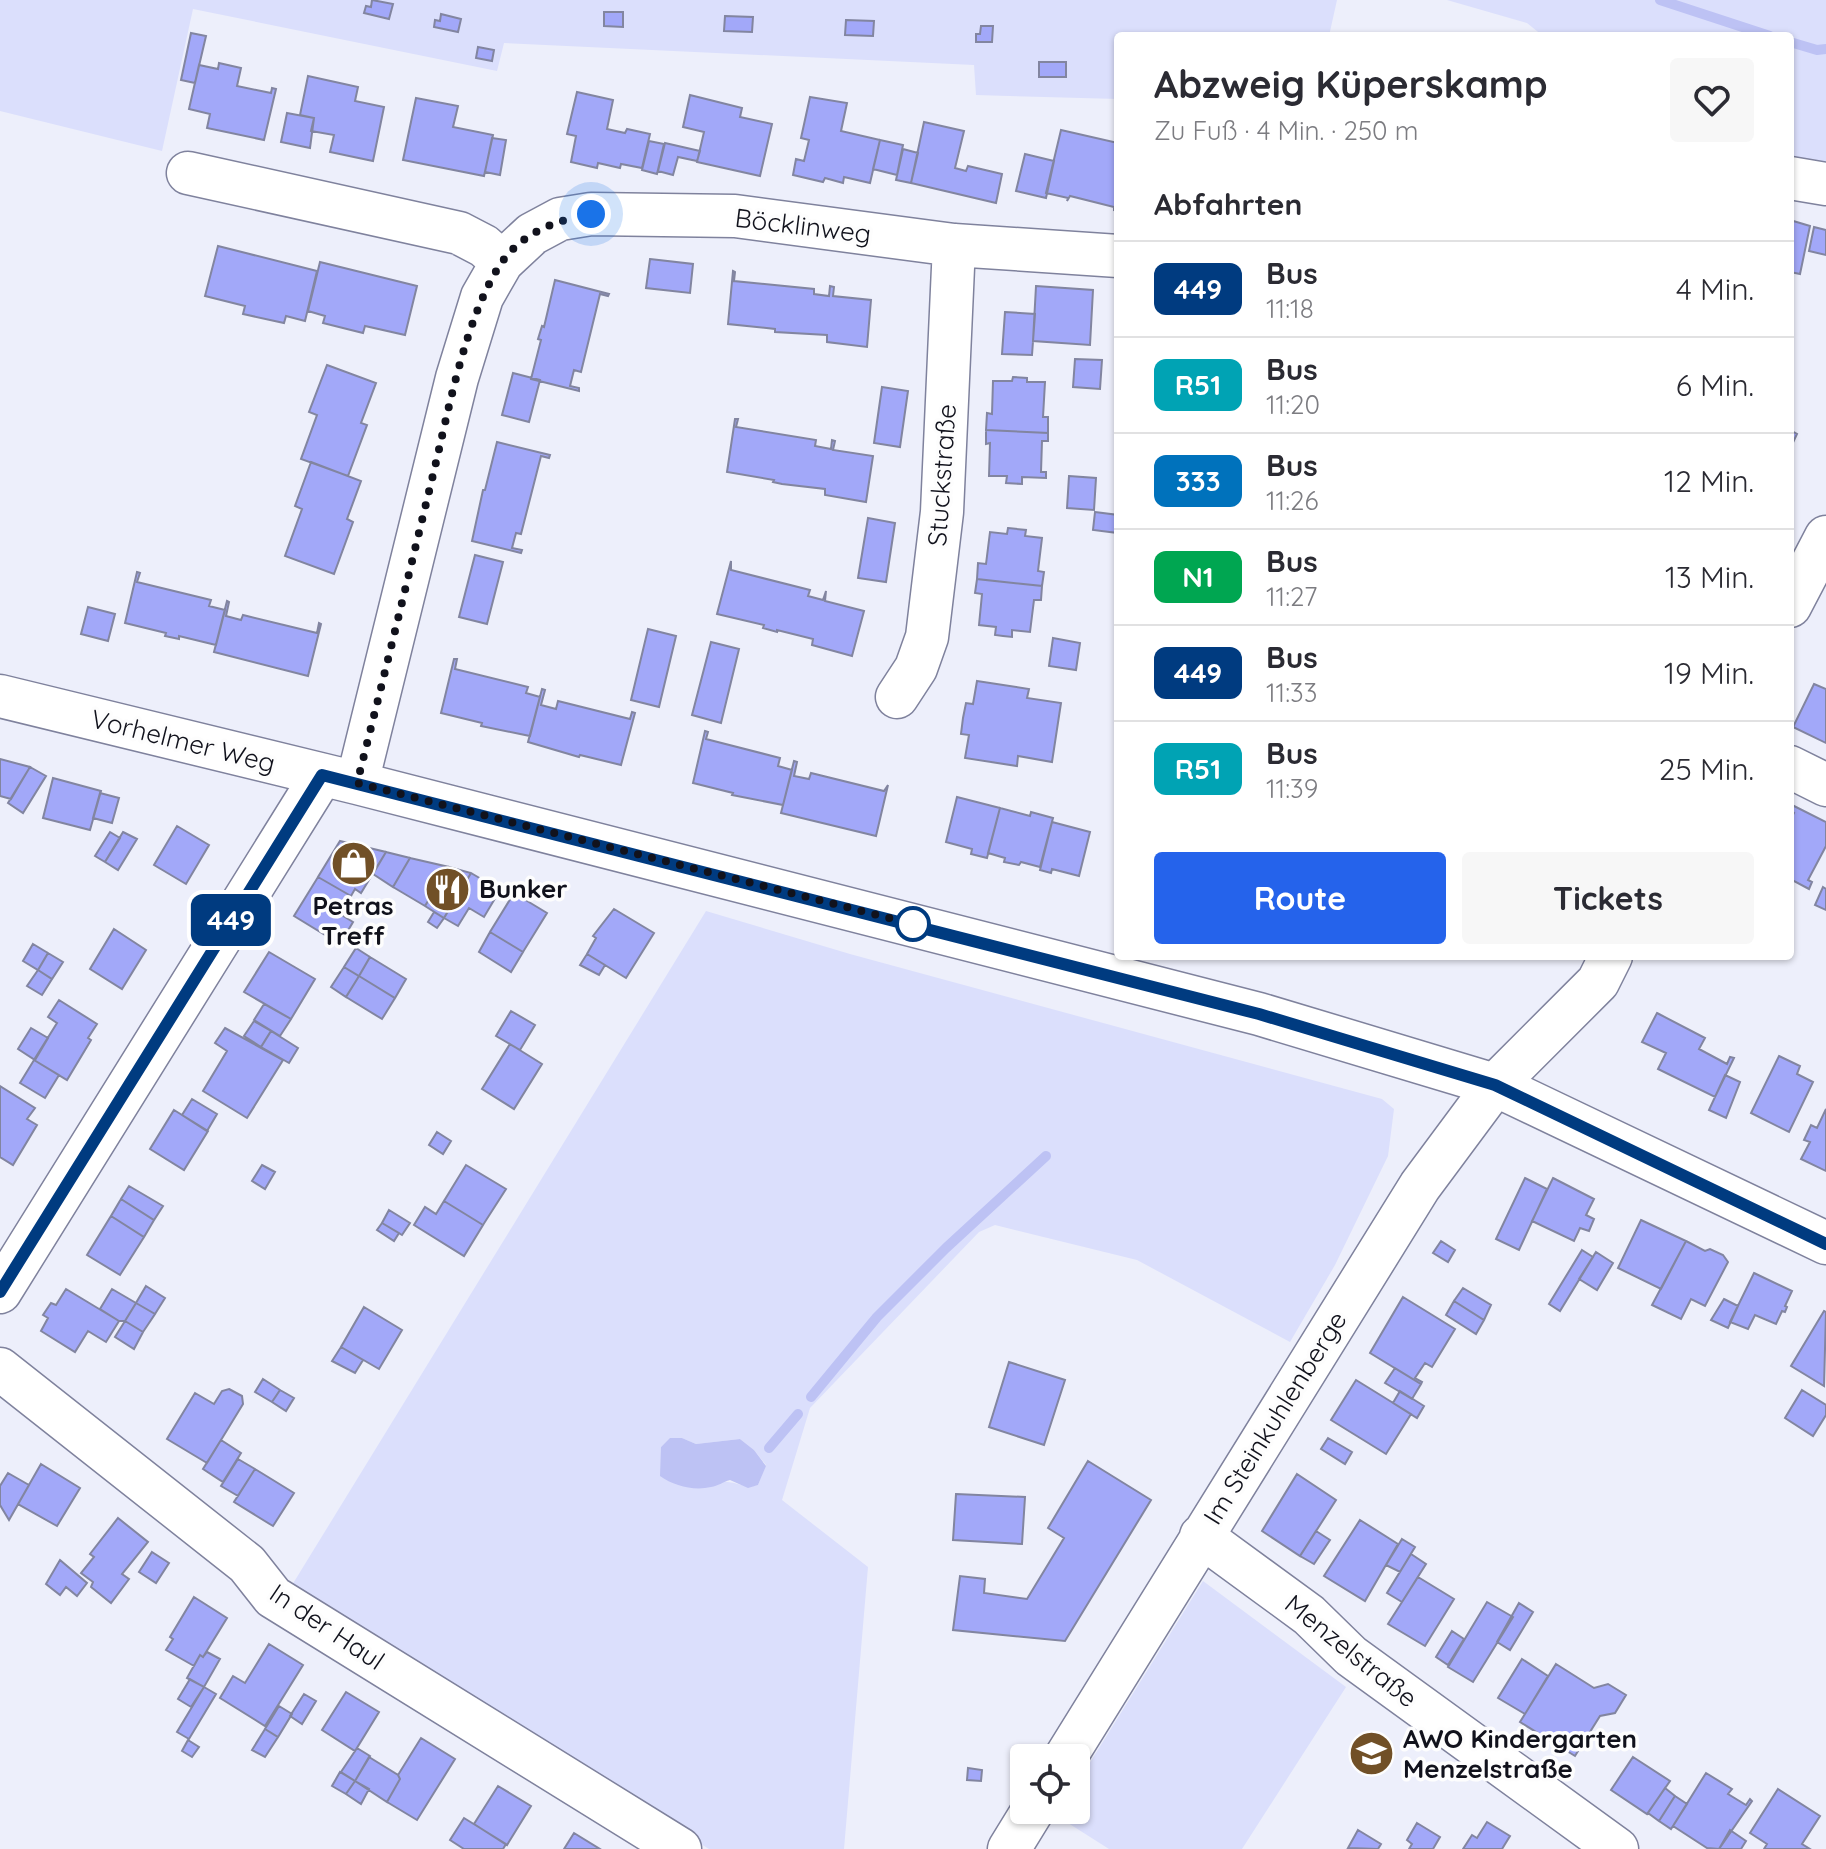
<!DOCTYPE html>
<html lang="de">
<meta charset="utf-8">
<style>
body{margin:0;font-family:Quicksand,sans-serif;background:#f7f7f7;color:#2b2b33;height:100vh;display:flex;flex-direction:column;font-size:30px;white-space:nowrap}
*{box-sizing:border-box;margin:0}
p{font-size:26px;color:#7c7c81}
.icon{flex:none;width:44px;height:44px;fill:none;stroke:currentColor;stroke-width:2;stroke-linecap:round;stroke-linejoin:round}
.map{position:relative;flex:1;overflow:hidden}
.panel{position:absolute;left:1114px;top:32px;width:680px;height:928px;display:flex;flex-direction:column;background:#fff;border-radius:8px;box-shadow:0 2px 6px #0004}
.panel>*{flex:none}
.badge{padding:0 16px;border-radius:12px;font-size:28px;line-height:52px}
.buttons{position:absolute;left:1010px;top:1744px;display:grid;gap:16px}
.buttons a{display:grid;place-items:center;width:80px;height:80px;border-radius:8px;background:#fff;box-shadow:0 2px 6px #0004;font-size:40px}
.you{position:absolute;width:40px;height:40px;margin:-20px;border:6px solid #fff;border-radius:50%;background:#1a73e8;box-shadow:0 0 0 12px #1a73e833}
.map>.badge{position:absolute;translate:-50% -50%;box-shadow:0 0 0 4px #fff}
h2{padding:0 40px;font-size:30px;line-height:72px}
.round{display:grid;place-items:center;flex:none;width:84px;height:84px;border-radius:8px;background:#f7f7f7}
.summary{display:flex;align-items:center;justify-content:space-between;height:136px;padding:0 40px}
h1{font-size:38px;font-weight:800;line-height:60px}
.cta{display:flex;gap:16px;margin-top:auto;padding:16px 40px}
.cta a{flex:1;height:92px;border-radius:8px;background:#2563eb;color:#fff;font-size:32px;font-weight:800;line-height:92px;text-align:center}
.cta a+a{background:#f7f7f7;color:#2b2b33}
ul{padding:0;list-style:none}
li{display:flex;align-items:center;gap:24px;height:96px;padding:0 40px;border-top:2px solid #e1e1e2}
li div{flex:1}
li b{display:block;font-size:30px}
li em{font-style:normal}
li .badge{min-width:88px;font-weight:700;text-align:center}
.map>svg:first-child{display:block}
.green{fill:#dbdffc;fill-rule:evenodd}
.water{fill:#bdc2f4}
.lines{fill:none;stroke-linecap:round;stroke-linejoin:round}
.stream{stroke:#bdc2f4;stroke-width:10}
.building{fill:#a2a8f9;stroke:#8285a0;stroke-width:2}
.minor-casing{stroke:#7f829d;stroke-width:45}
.minor{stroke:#fff;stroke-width:42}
.line-casing{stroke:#fff;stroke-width:18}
.line{stroke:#003b80;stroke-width:12}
.walk{stroke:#11121c;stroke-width:8;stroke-dasharray:0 14.4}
.stop-dot{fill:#fff;stroke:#003b80;stroke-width:4}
.labels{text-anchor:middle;stroke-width:7;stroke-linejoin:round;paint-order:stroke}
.street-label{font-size:26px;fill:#11121c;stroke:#fdfdfd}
.poi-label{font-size:26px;font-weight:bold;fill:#11121c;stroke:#fdfdfd;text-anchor:start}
</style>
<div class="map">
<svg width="1826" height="1849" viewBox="0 0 1826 1849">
<rect width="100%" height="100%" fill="#edeffb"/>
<path class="green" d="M0 0H1337L1329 36H1118V99L976 95 974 65 504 43 497 71 193 9 162 151 0 111Z
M1447 0H1826V170L1790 164V36H1543L1527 23Z
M706 911 850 954 1382 1099 1394 1109 1388 1156 1335 1265 1290 1342 1137 1260 995 1225 979 1232 810 1408 782 1500 868 1567 844 1849H709L289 1590ZM682 1438 696 1444 740 1439 754 1450 766 1465 758 1485C744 1489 734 1480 720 1482L661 1447 670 1439Z
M1203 1581 1346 1687 1242 1849H1109L1057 1816 1060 1810H1076V1785Z"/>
<path class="water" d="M670 1438H682L696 1444 740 1439 754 1450 766 1466 758 1485 748 1488 730 1480C723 1482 718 1486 711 1487 694 1491 674 1486 660 1476L661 1447Z"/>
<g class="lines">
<path class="stream" d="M1660 0 1770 36
M1790 42 1817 50 1826 49
M811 1397 877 1317 946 1248 1046 1156
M769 1448 798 1414"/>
</g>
<path class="building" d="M372 0 393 4 389 19 364 13 366 6 371 7Z
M604 12H623V27L604 26Z
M441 14 461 19 458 32 434 27 435 20 440 21Z
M725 16 753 17 752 32 724 31Z
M846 20 874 21 873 36 845 35Z
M981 26H993L992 42H976V34H980Z
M191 33 206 36 195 83 181 80Z
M478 47 494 50 492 61 476 58Z
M1039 62H1066V77H1039Z
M219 63 241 68 237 86 271 93 272 88 276 89 264 140 207 128 210 114 189 109 199 65 218 69Z
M308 76 358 87 355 101 384 107 373 161 330 152 334 135 311 131 314 118 300 115Z
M577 92 613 100 607 129 625 133 627 129 650 134 642 168 621 164 620 168 598 163 597 168 571 162 576 136 567 134Z
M690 95 742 108 740 117 772 124 760 176 697 162 704 132 683 127Z
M810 97 847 103 841 131 880 140 870 183 844 177 843 183 825 178 823 182 793 175 796 159 804 161 809 140 801 138Z
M416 98 458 106 453 127 493 135 484 176 403 160Z
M287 113 314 118 310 148 281 142Z
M924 122 964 131 955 168 966 171 968 166 1002 174 996 203 911 183Z
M1061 130 1118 143V193L1114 211V207L1070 196 1067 201 1068 198 1046 193Z
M492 138 506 140 500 175 485 172Z
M880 140 903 145 897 175 873 169Z
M649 141 664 144 657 174 642 170Z
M665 143 700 151 697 161 678 157 673 175 658 171Z
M903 149 918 153 911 183 896 180Z
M1025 154 1054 161 1046 198 1016 191Z
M1790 220 1810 226 1800 274 1790 272Z
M1814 227 1826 230V255L1809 251Z
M218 246 317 271 305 321 286 316 284 323 243 314 245 306 205 296Z
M650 259 693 264 690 293 646 288Z
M320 262 417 286 405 335 365 326 363 333 323 323 325 316 308 311Z
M733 271 735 272 734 281 814 289V294L829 296 830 286 834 287 833 296 871 300 867 347 827 342V335L775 332V329L728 324Z
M555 280 609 294 608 296 600 294 581 372 574 370 570 386 579 388V391L531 379 541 340 538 339 542 326 544 327Z
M1036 286 1093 290 1090 345 1033 341Z
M1005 312 1035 314 1032 355 1002 354Z
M1075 359 1102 360 1100 389 1073 387Z
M327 365 376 383 361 423 367 425 348 476 301 459 317 415 309 412Z
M513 373 540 380 529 422 502 415Z
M1013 377 1027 378V382H1045L1043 417H1048V433L986 430 987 413 992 414 993 381H1012Z
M882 387 908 391 900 447 874 443Z
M735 419H738L736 427 816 440 815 446 831 449 832 440 835 441 833 450 873 456 866 502 825 495V489L782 484 773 482 774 480 727 472Z
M986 430 1048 433V441H1042L1041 472H1046V478L1022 477V484L1006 483 1007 476H989L990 443 986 444Z
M1790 430 1797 434 1790 449Z
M497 442 550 455 549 458 541 456 521 534 516 533 512 548 522 550 521 553 472 541 483 490H485Z
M311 462 361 481 347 519 353 522 334 574 285 556 302 509 295 506Z
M1069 476 1096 478 1094 510 1067 508Z
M1095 512 1118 515V533L1093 530Z
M868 518 895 523 886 582 858 578Z
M1008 528 1026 530 1025 536 1042 538 1038 571 1044 572 1042 586 977 579 978 563 986 564 990 532 1007 534Z
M475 555 503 562 487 624 459 617Z
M731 561V570L810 590 808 596 823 600 826 591 825 601 864 611 852 656 812 645 813 639 777 630V632L763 628 764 625 717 614Z
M137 572 140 573 137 582 211 600 209 606 225 610 216 645 179 636V639L165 636 166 633 125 623Z
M977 579 1042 586 1041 600H1034L1030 632 1012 630V637L1003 636 995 635 996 627 979 625 982 594 975 593Z
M227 601 229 602 226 616 241 620 243 615 317 633 319 623 321 624 308 676 214 652Z
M88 607 115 614 108 641 81 634Z
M648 629 676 636 659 707 631 700Z
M1053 638 1080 643 1076 670 1049 666Z
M711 642 739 649 721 723 692 715Z
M454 659H457L455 669 528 687 526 693 540 697 530 736 481 726 482 723 441 713Z
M977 681 1029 689 1027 698 1061 703 1052 762 1018 756 1017 766 965 758 969 735 961 734 963 718 966 703 973 704Z
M1814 684 1826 689V743L1793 727Z
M542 689 545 690 541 705 556 709 558 701 630 719 632 712 635 713 621 765 580 755 579 757 528 742Z
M705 731 708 732 706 739 780 758 778 766 792 770 783 805 732 795 733 793 693 783Z
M0 759 30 767 11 799 0 796Z
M794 761 797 762 794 776 809 779 811 773 884 791 888 785 876 836 781 813Z
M30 767 46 776 23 813 8 803Z
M53 778 101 791 90 830 43 818Z
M100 793 119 798 112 823 93 818Z
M957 797 1000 808 987 858 971 854 972 849 946 842Z
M1792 805 1826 822V846L1808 880 1812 882 1809 889 1790 879V820L1794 813 1790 809Z
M1000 808 1030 816 1031 812 1053 818 1040 867 1021 862 1019 865 1004 862 1005 858 988 853Z
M1052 822 1090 832 1079 876 1052 869 1051 873 1040 870Z
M177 826 209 845 186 884 154 865Z
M110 832 120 838 105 862 95 856Z
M123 832 137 839 118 870 105 862Z
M340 841 386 852 361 893 355 889 351 896 318 877Z
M386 852 410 858 393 887 373 874Z
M410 858 449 867 425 906 393 887Z
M449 867 471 873 444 918 425 906Z
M471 873 500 890 484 917 469 908 458 926 444 918Z
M318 877 351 896 340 914 353 922 340 944 294 916Z
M1823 887 1826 889V910L1815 905Z
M514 893 547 913 523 952 490 932Z
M614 909 654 933 626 978 587 954 596 938 593 936Z
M434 912 444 918 437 928 428 922Z
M114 929 146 950 122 989 90 969Z
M490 932 523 952 511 972 479 952Z
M33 944 48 953 38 970 23 961Z
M356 948 370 957 359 976 344 967Z
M269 952 315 979 291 1019 244 992Z
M48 953 63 962 52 979 38 970Z
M587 954 605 965 599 975 580 965Z
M370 957 406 979 395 998 359 976Z
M344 967 359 976 346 997 331 987Z
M38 970 52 979 42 995 27 986Z
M359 976 395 998 382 1019 346 997Z
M59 1000 97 1024 88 1038 91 1040 67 1080 34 1060 57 1023 48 1017Z
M264 1004 291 1019 280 1036 254 1020Z
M511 1011 535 1025 520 1050 496 1036Z
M1657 1013 1705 1038 1699 1049 1727 1064 1730 1057 1734 1058 1715 1097 1658 1069 1666 1053 1642 1042Z
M254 1021 271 1031 261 1047 244 1036Z
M31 1028 48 1038 35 1060 18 1049Z
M225 1028 283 1060 247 1118 203 1091 227 1051 215 1043Z
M271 1031 298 1048 289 1063 261 1047Z
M510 1044 542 1064 514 1109 482 1089Z
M1779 1056 1800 1066 1797 1074 1813 1082 1789 1132 1751 1113Z
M34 1060 59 1075 45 1098 20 1083Z
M1725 1075 1740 1082 1726 1118 1709 1110Z
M0 1086 35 1108 27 1119 37 1125 13 1165 0 1157Z
M192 1099 217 1114 207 1131 182 1115Z
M1826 1109V1171L1801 1159 1810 1142 1804 1140 1811 1125 1817 1128Z
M174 1110 208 1131 184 1170 150 1149Z
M437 1132 451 1141 443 1154 429 1145Z
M262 1165 275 1172 265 1189 252 1181Z
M466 1165 506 1189 483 1225 444 1201Z
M1525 1178 1547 1189 1519 1250 1496 1239Z
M1553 1178 1594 1199 1586 1215 1594 1219 1589 1231 1580 1228 1574 1241 1532 1221Z
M129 1186 163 1206 154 1220 121 1199Z
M121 1199 154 1220 144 1237 111 1216Z
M444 1201 483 1225 464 1256 414 1225 425 1207 436 1214Z
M389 1210 410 1223 402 1235 382 1223Z
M111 1216 144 1237 120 1275 87 1255Z
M1641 1220 1686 1241 1661 1289 1618 1268Z
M382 1223 399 1233 394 1241 377 1230Z
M1441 1241 1455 1250 1448 1262 1433 1253Z
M1686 1241 1705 1251 1710 1249 1723 1255 1728 1262 1705 1306 1691 1299 1681 1319 1652 1305Z
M1582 1250 1593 1257 1560 1311 1549 1304Z
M1596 1252 1613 1263 1597 1290 1579 1279Z
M1754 1273 1792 1291 1785 1306 1787 1307 1785 1312 1782 1311 1776 1324 1755 1315 1748 1329 1730 1322Z
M146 1286 165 1298 155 1314 136 1303Z
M1463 1288 1491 1305 1484 1320 1454 1301Z
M66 1289 119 1321 106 1342 88 1331 75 1352 41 1331 48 1318 43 1315 51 1303 56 1305Z
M112 1289 136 1303 125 1321H119L100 1309Z
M1403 1297 1455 1329 1432 1367 1425 1363 1415 1378 1422 1382 1421 1384 1370 1353Z
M1724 1299 1738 1306 1728 1328 1711 1320Z
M1454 1301 1484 1320 1476 1334 1446 1315Z
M136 1303 155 1314 143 1332 125 1321Z
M364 1307 402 1330 379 1369 341 1347Z
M1824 1311 1826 1312 1824 1386 1791 1366Z
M125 1321 143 1332 134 1349 115 1337Z
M341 1347 363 1360 355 1373 332 1361Z
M1009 1362 1065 1380 1044 1445 989 1427Z
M1395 1368 1421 1384 1412 1399 1385 1383Z
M263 1379 280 1390 272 1402 255 1392Z
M1356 1380 1411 1414 1386 1454 1331 1420Z
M229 1389 242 1396 243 1404 207 1463 167 1439 195 1393 214 1404 222 1391Z
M280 1390 294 1398 286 1411 272 1402Z
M1802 1390 1826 1405V1415L1813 1436 1785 1418Z
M1400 1391 1424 1406 1417 1418 1393 1403Z
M1328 1438 1352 1452 1345 1464 1321 1449Z
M221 1440 241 1453 223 1482 203 1469Z
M238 1459 255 1469 238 1496 221 1486Z
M1088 1461 1151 1500 1065 1641 953 1630 960 1576 985 1579 984 1593 1027 1599 1064 1538 1048 1528Z
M41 1464 80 1488 57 1526 18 1504Z
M255 1469 294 1493 273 1526 234 1502Z
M8 1473 29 1485 9 1520 0 1505V1486Z
M1297 1474 1336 1500 1300 1556 1262 1531Z
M956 1494 1025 1497 1022 1544 953 1540Z
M118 1518 148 1542 122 1574 129 1579 111 1603 91 1587 93 1582 81 1573 94 1557 90 1554Z
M1360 1520 1398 1544 1365 1601 1324 1576Z
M1316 1531 1330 1540 1314 1564 1300 1556Z
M1402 1539 1415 1547 1400 1572 1386 1565Z
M152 1552 169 1563 156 1583 139 1572Z
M1411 1554 1426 1564 1402 1602 1387 1593Z
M60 1560 87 1583 77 1596 66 1587 60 1595 46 1584Z
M1418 1577 1454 1599 1425 1646 1388 1624Z
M194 1597 227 1618 203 1657 200 1655 194 1666 166 1650 173 1639 170 1637Z
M1487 1602 1513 1617 1473 1682 1448 1667Z
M1519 1603 1533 1612 1510 1650 1497 1642Z
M1452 1631 1464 1639 1448 1665 1436 1657Z
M269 1644 303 1665 265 1726 220 1698 233 1676 245 1683Z
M207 1652 220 1659 204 1687 187 1678 200 1655 203 1657Z
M1522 1659 1548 1676 1525 1714 1498 1698Z
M1556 1664 1594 1688 1608 1684 1626 1695 1615 1713 1600 1716 1575 1756 1520 1722Z
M190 1679 204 1687 191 1707 178 1699Z
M204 1687 216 1694 189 1739 177 1732Z
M346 1692 379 1712 355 1751 322 1730Z
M304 1694 316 1701 302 1724 290 1716Z
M279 1706 292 1714 278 1737 265 1729Z
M265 1729 278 1737 265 1757 252 1750Z
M421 1738 455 1759 417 1820 387 1802 400 1779 398 1775Z
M188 1740 199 1747 192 1757 182 1751Z
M357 1748 370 1756 355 1781 341 1772Z
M369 1757 398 1775 400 1779 387 1802 355 1781Z
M1633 1757 1670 1781 1647 1814 1611 1790Z
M968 1768 982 1770 981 1781 967 1780Z
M340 1772 355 1781 346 1794 332 1786Z
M1706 1773 1732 1789 1728 1794 1746 1805 1750 1799 1752 1801 1719 1849 1707 1848 1673 1826Z
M355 1781 369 1789 361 1804 346 1794Z
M498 1786 531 1806 507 1845 474 1824Z
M1665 1788 1675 1796 1659 1821 1648 1813Z
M1778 1789 1820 1816 1802 1844 1810 1849H1764L1767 1844 1750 1833Z
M1675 1796 1687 1804 1671 1829 1659 1821Z
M464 1818 506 1844 503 1849H464L450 1840Z
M1487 1822 1510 1836 1502 1849H1463L1472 1835 1477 1838Z
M1417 1823 1440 1837 1433 1849H1409L1412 1844 1407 1840Z
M1358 1830 1381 1844 1378 1849 1348 1848Z
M1730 1830 1746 1841 1741 1849H1719Z
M574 1833 600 1849H564Z"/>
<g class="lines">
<defs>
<path id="minor" d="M188 173 459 233 484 246 502 262
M1790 178 1826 184
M1790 606 1826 537
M0 696 357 783 1259 1014 1495 1085 1826 1243
M897 697 916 668 927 637 942 512 954 245
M1790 767 1826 785
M357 783 457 378 482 297 502 262 532 234 560 219 591 214 735 216 954 245 1118 256
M0 1292 322 775
M0 1369 247 1564 273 1597 680 1849
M1201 1536 1309 1615 1351 1656 1617 1849
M1065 1758 1420 1186 1495 1085 1598 982 1611 956
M1009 1849 1033 1810"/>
</defs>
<use href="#minor" class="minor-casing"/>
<use href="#minor" class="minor"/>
</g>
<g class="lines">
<defs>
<path id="line" d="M0 1292 322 775 1259 1014 1495 1085 1826 1244"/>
</defs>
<use href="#line" class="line-casing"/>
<use href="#line" class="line"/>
<path class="walk" d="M591 214C557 220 523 232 502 262 466 314 448 413 433 475 408 578 383 681 357 783L913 924"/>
</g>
<defs>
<symbol id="shop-disc" viewBox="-11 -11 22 22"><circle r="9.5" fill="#715027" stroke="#fdfdfd"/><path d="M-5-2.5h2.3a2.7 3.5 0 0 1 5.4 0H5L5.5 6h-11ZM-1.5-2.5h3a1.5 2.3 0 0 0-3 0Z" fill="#fff"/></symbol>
<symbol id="restaurant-disc" viewBox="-11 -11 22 22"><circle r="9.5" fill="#715027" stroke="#fdfdfd"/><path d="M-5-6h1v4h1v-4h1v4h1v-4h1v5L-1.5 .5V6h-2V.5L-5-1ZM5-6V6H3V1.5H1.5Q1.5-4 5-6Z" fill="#fff"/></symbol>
<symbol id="school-disc" viewBox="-11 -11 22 22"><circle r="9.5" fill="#715027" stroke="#fdfdfd"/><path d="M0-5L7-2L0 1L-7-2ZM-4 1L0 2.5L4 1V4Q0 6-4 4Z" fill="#fff"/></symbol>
</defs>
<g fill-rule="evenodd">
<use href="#shop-disc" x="328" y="838" width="51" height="51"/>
<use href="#restaurant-disc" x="422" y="864" width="51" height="51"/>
<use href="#school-disc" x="1346" y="1728" width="51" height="51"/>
</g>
<circle class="stop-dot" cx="913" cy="924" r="16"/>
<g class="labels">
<g class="street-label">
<text transform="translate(803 226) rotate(7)" y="9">Böcklinweg</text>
<text transform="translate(942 475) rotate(-86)" y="9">Stuckstraße</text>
<text transform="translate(183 741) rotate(14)" y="9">Vorhelmer Weg</text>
<text transform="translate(1275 1418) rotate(-58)" y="9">Im Steinkuhlenberge</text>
<text transform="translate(327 1627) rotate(34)" y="9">In der Haul</text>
<text transform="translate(1351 1651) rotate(39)" y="9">Menzelstraße</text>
</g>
<g class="poi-label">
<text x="479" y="898">Bunker</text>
<text x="353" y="915" text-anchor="middle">Petras<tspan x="353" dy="30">Treff</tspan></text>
<text x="1403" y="1748">AWO Kindergarten<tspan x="1403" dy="30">Menzelstraße</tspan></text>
</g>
</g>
</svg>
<div class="buttons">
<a><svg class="icon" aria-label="locate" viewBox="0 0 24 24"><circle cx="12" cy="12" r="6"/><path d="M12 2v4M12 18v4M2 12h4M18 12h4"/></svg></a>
</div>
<div class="you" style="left:591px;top:214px"></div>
<b class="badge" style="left:231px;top:920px;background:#003b80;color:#fff">449</b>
<section class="panel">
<div class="summary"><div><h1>Abzweig Küperskamp</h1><p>Zu Fuß · 4 Min. · 250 m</p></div><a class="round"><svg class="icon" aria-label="heart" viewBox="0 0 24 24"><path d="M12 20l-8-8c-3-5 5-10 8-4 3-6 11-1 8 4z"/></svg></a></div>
<h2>Abfahrten</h2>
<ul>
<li><span class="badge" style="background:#003b80;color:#fff">449</span><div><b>Bus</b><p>11:18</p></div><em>4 Min.</em></li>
<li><span class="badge" style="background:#00a3b4;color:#fff">R51</span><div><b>Bus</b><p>11:20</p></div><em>6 Min.</em></li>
<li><span class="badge" style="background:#0072bc;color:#fff">333</span><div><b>Bus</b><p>11:26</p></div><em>12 Min.</em></li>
<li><span class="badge" style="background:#00a651;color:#fff">N1</span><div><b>Bus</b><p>11:27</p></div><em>13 Min.</em></li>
<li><span class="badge" style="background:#003b80;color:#fff">449</span><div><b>Bus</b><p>11:33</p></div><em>19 Min.</em></li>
<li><span class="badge" style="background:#00a3b4;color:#fff">R51</span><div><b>Bus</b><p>11:39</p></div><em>25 Min.</em></li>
</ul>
<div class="cta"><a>Route</a><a>Tickets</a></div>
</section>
</div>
